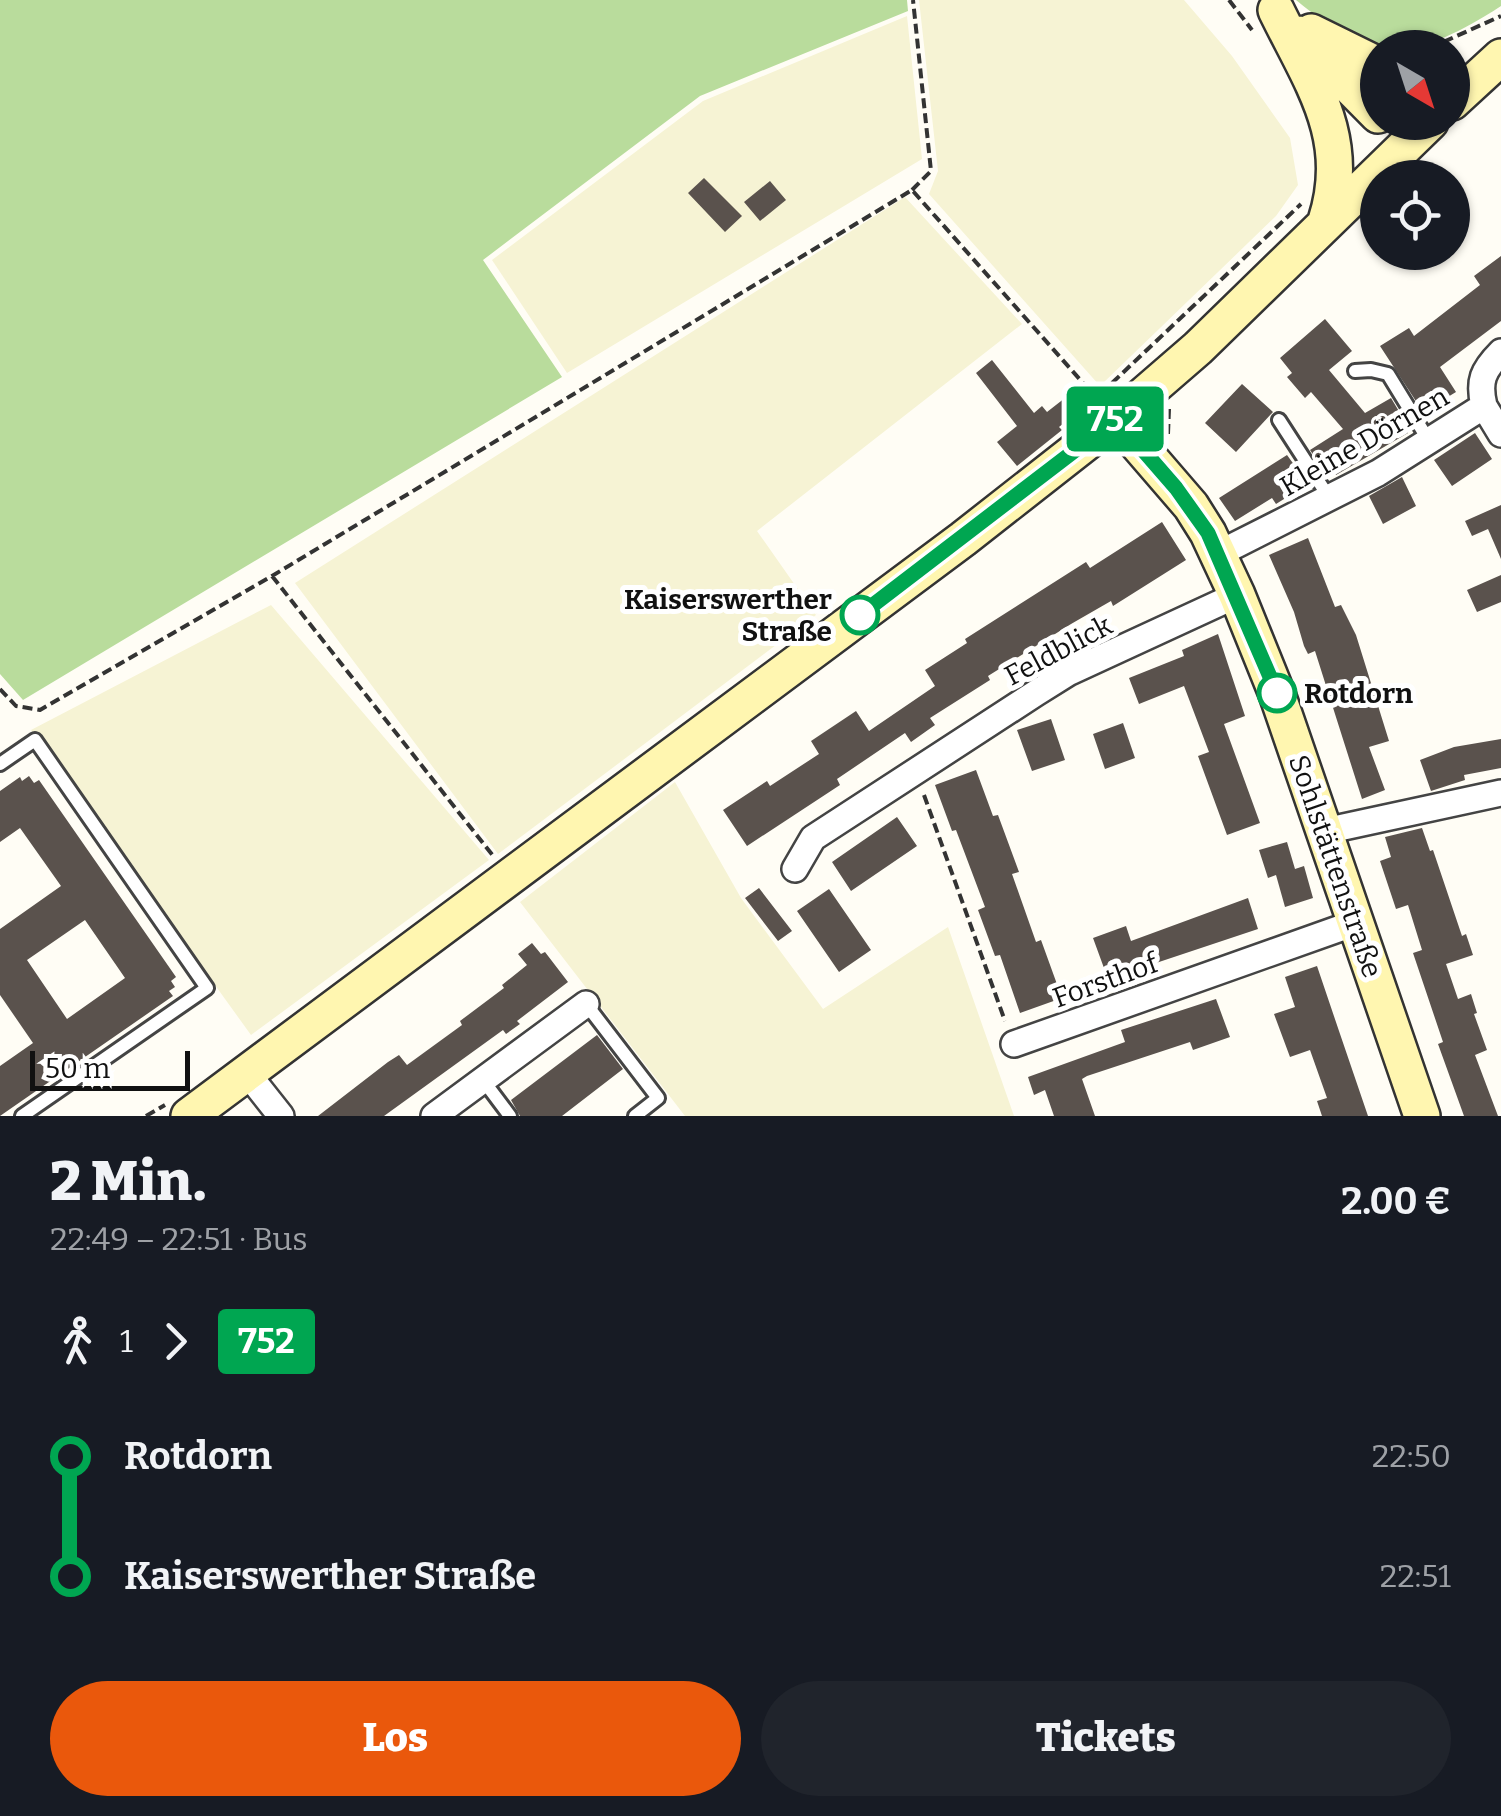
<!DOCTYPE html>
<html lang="de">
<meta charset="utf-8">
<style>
body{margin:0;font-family:Bitter,serif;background:#20242c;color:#f1f3f6;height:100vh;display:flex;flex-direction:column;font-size:38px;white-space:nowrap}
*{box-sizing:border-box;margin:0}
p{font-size:32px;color:#9ea1a6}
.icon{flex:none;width:55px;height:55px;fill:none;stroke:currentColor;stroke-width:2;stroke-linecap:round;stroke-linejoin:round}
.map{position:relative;height:1116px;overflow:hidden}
.side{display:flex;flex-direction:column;background:#171b24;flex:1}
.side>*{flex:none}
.badge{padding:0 20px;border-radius:8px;font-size:35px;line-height:65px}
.needle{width:65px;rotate:141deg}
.fabs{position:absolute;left:1360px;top:30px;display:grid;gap:20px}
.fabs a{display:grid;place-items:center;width:110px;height:110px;border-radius:50%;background:#171b24;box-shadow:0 2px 8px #0004;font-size:50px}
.scale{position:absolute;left:30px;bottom:25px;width:160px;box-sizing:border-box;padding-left:10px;border:5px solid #111;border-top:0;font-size:28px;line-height:35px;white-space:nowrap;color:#111;-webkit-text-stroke:8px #fff;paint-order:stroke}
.map>.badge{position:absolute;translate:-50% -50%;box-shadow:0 0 0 5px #fff}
.legs{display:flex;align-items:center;gap:15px;height:110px;padding:0 50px;font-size:32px}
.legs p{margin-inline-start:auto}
.overview{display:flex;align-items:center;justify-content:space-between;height:170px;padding:0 50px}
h1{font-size:55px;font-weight:800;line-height:75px}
.action{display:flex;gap:20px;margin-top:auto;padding:20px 50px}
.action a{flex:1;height:115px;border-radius:60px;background:#ea580c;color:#fff;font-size:40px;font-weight:800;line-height:115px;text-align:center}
.action a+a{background:#20242c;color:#f1f3f6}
ul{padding:0 50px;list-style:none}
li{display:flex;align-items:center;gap:35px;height:120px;font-size:38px}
li i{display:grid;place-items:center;width:15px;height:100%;margin:0 12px;background:currentColor}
li i::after{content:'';width:25px;height:25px;margin:-12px;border:8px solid;border-radius:50%;background:#171b24}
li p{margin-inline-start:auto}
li:first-child i{background:linear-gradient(#0000 50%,currentColor 0)}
li:last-child i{background:linear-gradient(currentColor 50%,#0000 0)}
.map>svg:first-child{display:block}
.farmland{fill:#f6f3d4}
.forest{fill:#b9dc9c}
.building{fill:#5a524d;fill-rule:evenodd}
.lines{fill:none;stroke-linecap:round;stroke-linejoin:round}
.lane-casing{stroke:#444;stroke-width:18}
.street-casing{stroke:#444;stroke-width:30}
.secondary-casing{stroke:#333;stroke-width:40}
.path{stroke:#333;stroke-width:4;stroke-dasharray:10 5;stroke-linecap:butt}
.lane{stroke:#fff;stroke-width:12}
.street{stroke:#fff;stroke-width:25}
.secondary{stroke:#fff6b0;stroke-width:35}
.line-1-casing{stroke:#fff;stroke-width:22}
.line-1{stroke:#00a651;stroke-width:15}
.stop-1-dot{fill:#fff;stroke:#00a651;stroke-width:5}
.labels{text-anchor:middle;stroke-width:10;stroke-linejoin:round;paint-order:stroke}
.street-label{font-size:28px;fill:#111;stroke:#fff}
.stop-label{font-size:28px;font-weight:bold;fill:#111;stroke:#fff;text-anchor:end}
</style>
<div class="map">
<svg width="1501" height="1116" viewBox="0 0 1501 1116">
<rect width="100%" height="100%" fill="#fffdf5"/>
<path class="farmland" d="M919 0H1184L1232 56 1290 138 1298 185 1276 216 1100 386 929 194 938 171Z
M907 16 922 159 567 373 492 260 703 101Z
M905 197 1022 324 757 531 816 615 498 854 295 583Z
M271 605 489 860 251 1035 31 730Z
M675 782 741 898 823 1009 948 927 1014 1116H685L520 902Z"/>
<path class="forest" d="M0 0H907L908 11 700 96 483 260 562 377 23 700 0 674Z
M1296 0H1501V6C1418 60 1375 65 1296 0Z"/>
<path class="building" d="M704 178 742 216 725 232 688 193Z
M770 181 786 200 760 221 744 202Z
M1501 256V321L1440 367 1456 392 1423 412 1380 346 1409 328 1414 336 1480 285 1474 276Z
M1325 319 1352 351 1329 370 1365 413 1391 398 1406 423 1403 425 1408 433 1336 475 1332 469 1325 473 1310 450 1343 429 1311 392 1305 398 1287 377 1292 373 1280 358Z
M992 360 1034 413 1042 406 1047 412 1079 387 1090 402 1059 427 1062 430 1017 466 997 442 1017 426 976 373Z
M1242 384 1273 412 1236 452 1205 423Z
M1475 433 1492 459 1452 486 1434 460Z
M1287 455 1308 484 1276 504 1272 498 1235 521 1219 498Z
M1402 477 1416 506 1383 524 1369 496Z
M1501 505V559L1488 529 1472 536 1465 521Z
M1162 522 1186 560 1113 606 1111 601 1071 624 988 676 990 680 930 718 935 725 911 742 905 733 837 779 840 785 747 846 723 810 767 781 770 786 819 754 811 741 856 711 869 731 935 686 925 670 967 643 965 639 1086 562 1090 568Z
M1308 538 1335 607 1341 605 1356 635 1389 741 1369 747 1385 790 1362 799 1315 651 1308 654 1304 646 1294 612 1269 555Z
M1501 575V602L1477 612 1467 590Z
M1218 634 1245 716 1224 724 1260 823 1227 835 1198 756 1209 752 1184 686 1139 704 1129 678 1184 656 1182 650Z
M1051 719 1065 760 1032 771 1017 730Z
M1123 723 1135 758 1105 769 1093 734Z
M1501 739V768L1464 775 1465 780 1431 791 1420 760 1454 747Z
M976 770 993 816 998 815 1019 872 1012 874 1036 942 1041 940 1062 998 1020 1013 1000 955 995 956 978 910 985 907 956 830 952 831 935 785Z
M29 776 34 783 39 780 176 977 171 981 175 987 169 991 173 996 0 1116V1066L33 1043 0 995V929L61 886 20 828 0 842V791L20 777 22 781ZM85 920 125 978 67 1019 27 960Z
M897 817 917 846 851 891 832 862Z
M1422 828 1430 851 1433 850 1462 936 1466 934 1473 955 1446 964 1458 999 1471 994 1477 1013 1474 1014 1487 1050 1475 1055 1498 1116H1464L1438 1044 1443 1042 1413 953 1422 950 1408 905 1396 909 1380 861 1391 857 1385 837Z
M1287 842 1295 869 1304 866 1313 898 1285 907 1276 875 1268 878 1259 850Z
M759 888 792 931 778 941 745 898Z
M829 889 871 950 839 972 797 911Z
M1248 898 1258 929 1108 979 1093 938 1126 926 1131 941Z
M532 943 541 954 545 952 568 982 517 1021 520 1024 506 1034 503 1030 384 1116H318L388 1062 399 1055 407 1065 462 1025 460 1021 504 988 502 985 527 965 518 954Z
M1317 966 1339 1031 1368 1116H1322L1317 1101 1327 1098 1310 1050 1290 1057 1274 1014 1295 1007 1285 977Z
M1216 999 1230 1037 1193 1050 1190 1042 1087 1076 1082 1079 1095 1116H1054L1045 1090 1034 1095 1028 1077 1125 1042 1121 1030Z
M597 1035 623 1069 562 1116H520L511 1100Z"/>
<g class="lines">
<defs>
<path id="lane" d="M1355 371 1371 370 1388 374 1429 441
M1279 420 1330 499
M0 764 35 740 207 988 22 1116
M586 1004 658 1098 635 1116
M483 1080 510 1116"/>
<path id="street" d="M1484 406 1501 434
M1218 554 1378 473 1484 406C1478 381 1483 370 1501 352
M1325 831 1501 793
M795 869 813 838 1036 693 1068 673 1237 595
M1014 1044 1355 923
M247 1073 281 1116
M434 1116 586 1004"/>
<path id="secondary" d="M1276 10C1311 82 1353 138 1326 221
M1311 32 1378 65
M1298 34 1378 115
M1452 102 1501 57
M1116 419 1191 506 1208 533 1237 595 1277 694 1422 1116
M189 1116 963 539 1116 419 1198 348 1430 122"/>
</defs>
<use href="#lane" class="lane-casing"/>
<use href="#street" class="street-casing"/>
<use href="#secondary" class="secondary-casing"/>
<path class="path" d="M1229 0 1252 30
M1430 48 1501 16
M912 190 931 171 913 0
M1112 383 1301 204
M1168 434 1169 409
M272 576 494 857
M0 689 16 706 40 710 272 576 912 190 1099 401
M924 795 1005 1021
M146 1116 165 1105"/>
<use href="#lane" class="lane"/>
<use href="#street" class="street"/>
<use href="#secondary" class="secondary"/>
</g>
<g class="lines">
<defs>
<path id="line-1" d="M860 615 1116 419 1176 488 1208 533 1277 693"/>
</defs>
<use href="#line-1" class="line-1-casing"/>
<use href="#line-1" class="line-1"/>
</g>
<g class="stop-1-dot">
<circle cx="860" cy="615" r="18"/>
<circle cx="1277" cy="693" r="18"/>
</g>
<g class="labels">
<g class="street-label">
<text transform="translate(1364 441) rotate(-30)" y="10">Kleine Dörnen</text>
<text transform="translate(1058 650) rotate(-28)" y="10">Feldblick</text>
<text transform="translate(1336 866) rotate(71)" y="10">Sohlstättenstraße</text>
<text transform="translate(1105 980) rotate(-20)" y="10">Forsthof</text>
</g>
<g class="stop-label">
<text x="832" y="609">Kaiserswerther<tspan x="832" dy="32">Straße</tspan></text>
<text x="1304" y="703" text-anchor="start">Rotdorn</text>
</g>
</g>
</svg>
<div class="fabs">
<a><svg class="needle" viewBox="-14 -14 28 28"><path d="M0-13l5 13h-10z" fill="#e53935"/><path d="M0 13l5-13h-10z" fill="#9ea1a6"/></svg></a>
<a><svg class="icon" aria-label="locate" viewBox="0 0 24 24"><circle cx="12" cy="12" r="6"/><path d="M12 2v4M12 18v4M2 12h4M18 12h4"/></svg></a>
</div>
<div class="scale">50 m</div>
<b class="badge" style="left:1115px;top:419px;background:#00a651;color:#fff">752</b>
</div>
<section class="side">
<div class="overview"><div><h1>2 Min.</h1><p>22:49 – 22:51 · Bus</p></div><b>2.00 €</b></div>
<div class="legs"><svg class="icon" aria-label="walk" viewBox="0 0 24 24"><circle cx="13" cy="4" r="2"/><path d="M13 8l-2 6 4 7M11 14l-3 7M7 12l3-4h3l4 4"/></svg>1<svg class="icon" aria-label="forward" viewBox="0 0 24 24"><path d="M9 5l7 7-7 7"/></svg><b class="badge" style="background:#00a651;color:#fff">752</b></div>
<ul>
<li><i style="color:#00a651"></i><b>Rotdorn</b><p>22:50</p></li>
<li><i style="color:#00a651"></i><b>Kaiserswerther Straße</b><p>22:51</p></li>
</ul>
<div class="action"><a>Los</a><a>Tickets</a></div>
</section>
